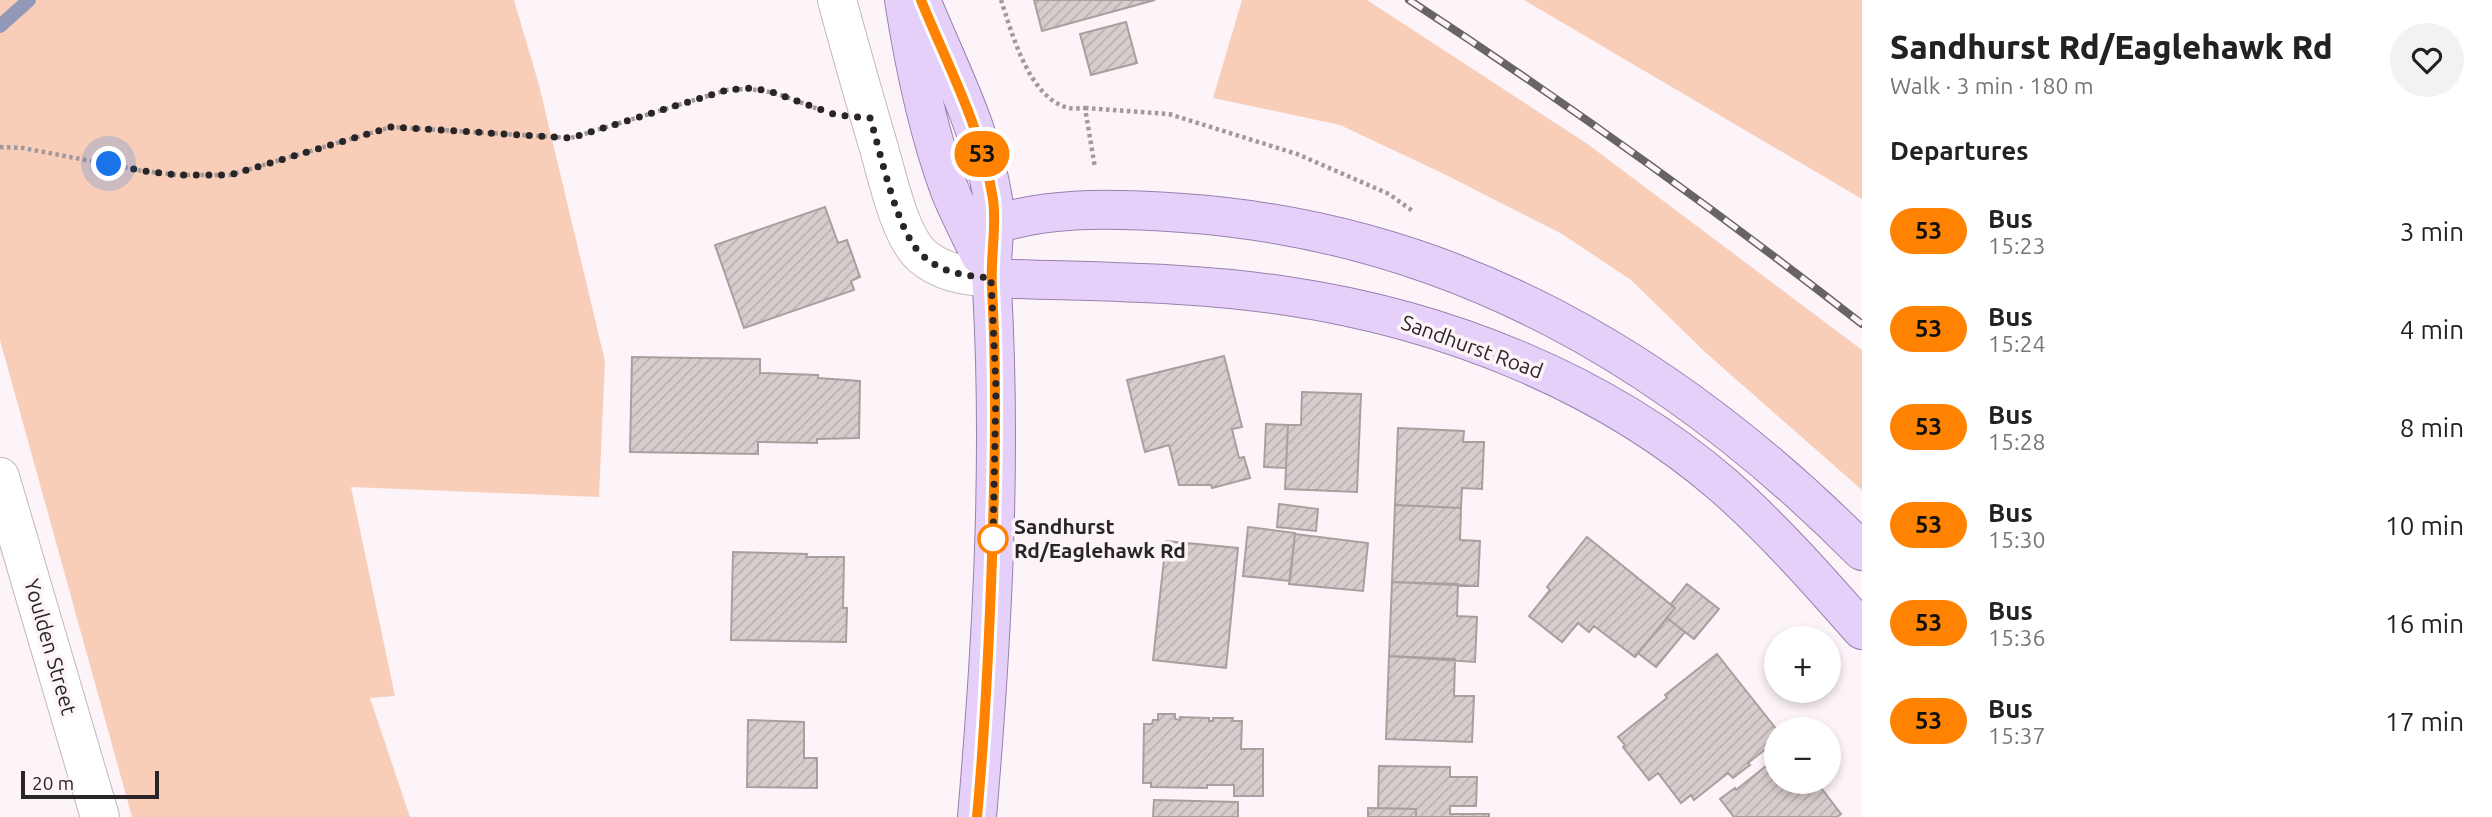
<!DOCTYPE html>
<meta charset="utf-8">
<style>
body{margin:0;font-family:Ubuntu,sans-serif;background:#f2f2f2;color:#222;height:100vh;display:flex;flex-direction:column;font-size:26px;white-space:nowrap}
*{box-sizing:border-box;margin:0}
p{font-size:23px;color:#767676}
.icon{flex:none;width:38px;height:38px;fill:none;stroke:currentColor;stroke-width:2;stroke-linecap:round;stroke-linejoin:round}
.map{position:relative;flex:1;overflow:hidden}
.side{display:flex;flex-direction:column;background:#fff;width:630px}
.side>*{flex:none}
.badge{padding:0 14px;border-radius:23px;font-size:24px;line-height:46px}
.buttons{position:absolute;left:1764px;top:626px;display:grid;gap:14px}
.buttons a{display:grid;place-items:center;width:77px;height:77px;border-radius:50%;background:#fff;box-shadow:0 4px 10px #0003;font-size:35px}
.scale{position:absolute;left:21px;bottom:18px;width:138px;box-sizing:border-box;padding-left:7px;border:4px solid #292527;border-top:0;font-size:19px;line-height:24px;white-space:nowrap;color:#292527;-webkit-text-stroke:5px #fdf4f9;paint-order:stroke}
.you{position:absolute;width:35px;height:35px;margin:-18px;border:5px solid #fff;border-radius:50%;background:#1a73e8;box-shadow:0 0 0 10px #1a73e833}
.map>.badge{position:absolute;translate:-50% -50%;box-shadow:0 0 0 4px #fff}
h2{padding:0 28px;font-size:26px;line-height:63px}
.round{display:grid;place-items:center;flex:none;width:74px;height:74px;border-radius:37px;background:#f2f2f2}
.summary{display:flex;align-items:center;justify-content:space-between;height:119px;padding:0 28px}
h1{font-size:33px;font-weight:800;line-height:52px}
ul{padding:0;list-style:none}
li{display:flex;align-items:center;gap:21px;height:98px;padding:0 28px}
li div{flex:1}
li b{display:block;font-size:26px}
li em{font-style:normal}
li .badge{min-width:77px;font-weight:700;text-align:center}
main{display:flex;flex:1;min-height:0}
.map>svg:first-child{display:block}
.green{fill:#f8ceb8}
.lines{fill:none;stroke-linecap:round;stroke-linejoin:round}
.stream{stroke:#9299b8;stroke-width:14}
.building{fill:url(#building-hatch);stroke:#a99f9f;stroke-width:2}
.minor-casing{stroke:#c2b9be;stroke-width:40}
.major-casing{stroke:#9880ae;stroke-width:40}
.path{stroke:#a0999d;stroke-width:4.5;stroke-dasharray:3.5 3.5;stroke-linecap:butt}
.minor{stroke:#fff;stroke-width:38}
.major{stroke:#e5d0fa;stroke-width:38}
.rail-casing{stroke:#686365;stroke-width:8}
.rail{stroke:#fdf4f9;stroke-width:5;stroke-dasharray:16;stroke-linecap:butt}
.line-casing{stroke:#fff;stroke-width:16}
.line{stroke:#ff8200;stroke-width:10}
.walk{stroke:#292527;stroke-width:7;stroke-dasharray:0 12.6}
.stop-dot{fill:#fff;stroke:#ff8200;stroke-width:3.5}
.labels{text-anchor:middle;stroke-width:7;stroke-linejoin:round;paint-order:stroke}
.street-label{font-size:21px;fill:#292527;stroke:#fdf4f9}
.stop-label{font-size:21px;font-weight:bold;fill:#292527;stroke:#fdf4f9;text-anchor:start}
</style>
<main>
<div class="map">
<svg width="1862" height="817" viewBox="0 0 1862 817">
<defs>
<pattern id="building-hatch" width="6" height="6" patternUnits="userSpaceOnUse" patternTransform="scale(1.75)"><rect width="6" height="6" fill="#d8cdcd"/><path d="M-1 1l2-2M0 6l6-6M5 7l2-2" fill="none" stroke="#b9b0b0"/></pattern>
</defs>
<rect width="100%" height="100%" fill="#fdf4f9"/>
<path class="green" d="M0 0H514L539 85 605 361 599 497 351 487 395 696 370 698 410 817H132L0 340Z
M1242 0H1367L1589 145 1862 350V490L1706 353 1631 280 1562 234 1444 174 1340 125 1213 98Z
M1524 0H1862V199Z"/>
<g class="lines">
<path class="stream" d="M0 26 29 0"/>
</g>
<path class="building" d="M1034 0H1155L1042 31Z
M1126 22 1137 63 1091 75 1080 34Z
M825 207 838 243 847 240 860 277 851 281 854 290 744 328 715 245Z
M1224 356 1242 427 1232 429 1239 458 1244 457 1250 478 1212 488 1211 485H1179L1169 445 1145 452 1127 380Z
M632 357 760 359V373L818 375V378L860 381 859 438 817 439V443L758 442V454L630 452Z
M1302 392 1361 394 1357 492 1285 489 1288 425H1301Z
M1266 424 1288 425 1286 468 1264 467Z
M1398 428 1464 431 1463 442H1484L1482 489 1462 488 1461 508 1395 505Z
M1279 504 1318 509 1316 531 1277 527Z
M1395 505 1461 508 1460 540 1480 541 1478 586 1392 582Z
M1248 527 1295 533 1290 581 1243 576Z
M1295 534 1368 543 1363 591 1289 584Z
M1587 537 1675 608 1635 657 1594 626 1589 632 1578 623 1562 642 1529 616 1550 590 1547 587Z
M1166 541 1238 548 1226 668 1153 660Z
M733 552 807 554 806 557H844L843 608H847L846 642 731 640Z
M1392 582 1458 584 1457 616 1477 617 1475 662 1389 656Z
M1687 584 1719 609 1694 639 1667 618 1675 608 1671 604Z
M1667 618 1685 632 1656 667 1638 653Z
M1717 654 1777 730 1776 741 1748 763 1750 765 1733 778 1728 773 1694 800 1691 795 1681 803 1658 773 1649 780 1623 747 1625 745 1618 737 1667 698 1665 695Z
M1389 656 1455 659 1454 696H1474L1472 742 1386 739Z
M1158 714H1175V719L1180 720V717L1209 718V721H1213V718H1233L1232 721H1242L1241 749H1263V796H1234V785H1207V788L1151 787V783H1143L1144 724H1152L1153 720H1158Z
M748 720 804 722V758H817V788L747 787Z
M1776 758V782H1823L1819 785 1841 814 1837 817H1734L1720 799 1735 788 1736 790Z
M1379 766 1450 767V777H1477L1476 806H1450V814H1489V817H1416V809L1378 808Z
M1154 800 1238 802V817H1153Z
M1368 808 1416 809V817H1368Z"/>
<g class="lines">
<defs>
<path id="minor" d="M837 0C850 48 864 97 878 145 887 175 899 234 921 255 941 273 966 276 991 278
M0 477 100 817"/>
<path id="major" d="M904 0C914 64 927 129 950 191 959 213 970 234 980 255
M921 0C947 64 982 130 993 199 997 228 990 258 992 288 1002 463 992 643 977 817
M970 233C1038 205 1110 208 1183 213 1454 232 1673 361 1862 551
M991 278C1089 282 1190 281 1287 296 1443 319 1602 381 1723 485 1773 529 1818 580 1862 630"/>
</defs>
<use href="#minor" class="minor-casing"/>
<use href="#major" class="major-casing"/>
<path class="path" d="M1001 0C1012 33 1029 99 1069 108 1074 109 1080 108 1085 108L1095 168
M1085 108 1169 114 1297 154 1389 194 1414 212
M0 147 23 148 143 171 178 175H230L391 127 571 138 727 90C767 86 785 97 821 110"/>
<use href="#minor" class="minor"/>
<use href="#major" class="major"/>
<defs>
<path id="rail" d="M1409 0C1564 101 1716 210 1862 324"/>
</defs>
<use href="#rail" class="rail-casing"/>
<use href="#rail" class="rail"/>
</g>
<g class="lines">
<defs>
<path id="line" d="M921 0C947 64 982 129 993 199 997 228 990 258 992 288 997 378 995 468 992 558 989 645 985 731 977 817"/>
</defs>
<use href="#line" class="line-casing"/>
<use href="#line" class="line"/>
<path class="walk" d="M109 164 143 171 178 175H230L391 127 571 138 727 90 752 88 772 92 836 115 870 118C881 153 896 230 921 254 940 273 966 276 991 278L996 388 993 539"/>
</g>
<circle class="stop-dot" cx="993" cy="539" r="14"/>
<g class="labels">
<g class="street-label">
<text transform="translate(1472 347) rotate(20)" y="7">Sandhurst Road</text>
<text transform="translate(50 647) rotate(74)" y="7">Youlden Street</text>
</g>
<g class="stop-label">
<text x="1014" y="534">Sandhurst<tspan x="1014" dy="24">Rd/Eaglehawk Rd</tspan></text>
</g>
</g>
</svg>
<div class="buttons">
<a>+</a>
<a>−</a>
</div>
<div class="scale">20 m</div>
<div class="you" style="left:109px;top:164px"></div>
<b class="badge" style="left:982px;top:154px;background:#ff8200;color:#111">53</b>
</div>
<section class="side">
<div class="summary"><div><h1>Sandhurst Rd/Eaglehawk Rd</h1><p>Walk · 3 min · 180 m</p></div><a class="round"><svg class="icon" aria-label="heart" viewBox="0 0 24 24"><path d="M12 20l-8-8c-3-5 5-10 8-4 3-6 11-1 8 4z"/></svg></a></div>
<h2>Departures</h2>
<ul>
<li><span class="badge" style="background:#ff8200;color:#111">53</span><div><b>Bus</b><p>15:23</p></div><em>3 min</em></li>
<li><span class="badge" style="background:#ff8200;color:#111">53</span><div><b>Bus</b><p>15:24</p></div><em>4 min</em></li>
<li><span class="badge" style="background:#ff8200;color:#111">53</span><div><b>Bus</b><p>15:28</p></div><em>8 min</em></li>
<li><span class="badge" style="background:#ff8200;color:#111">53</span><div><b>Bus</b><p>15:30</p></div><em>10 min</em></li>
<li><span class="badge" style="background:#ff8200;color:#111">53</span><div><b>Bus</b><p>15:36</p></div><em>16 min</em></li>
<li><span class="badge" style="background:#ff8200;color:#111">53</span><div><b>Bus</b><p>15:37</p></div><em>17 min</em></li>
</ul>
</section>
</main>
